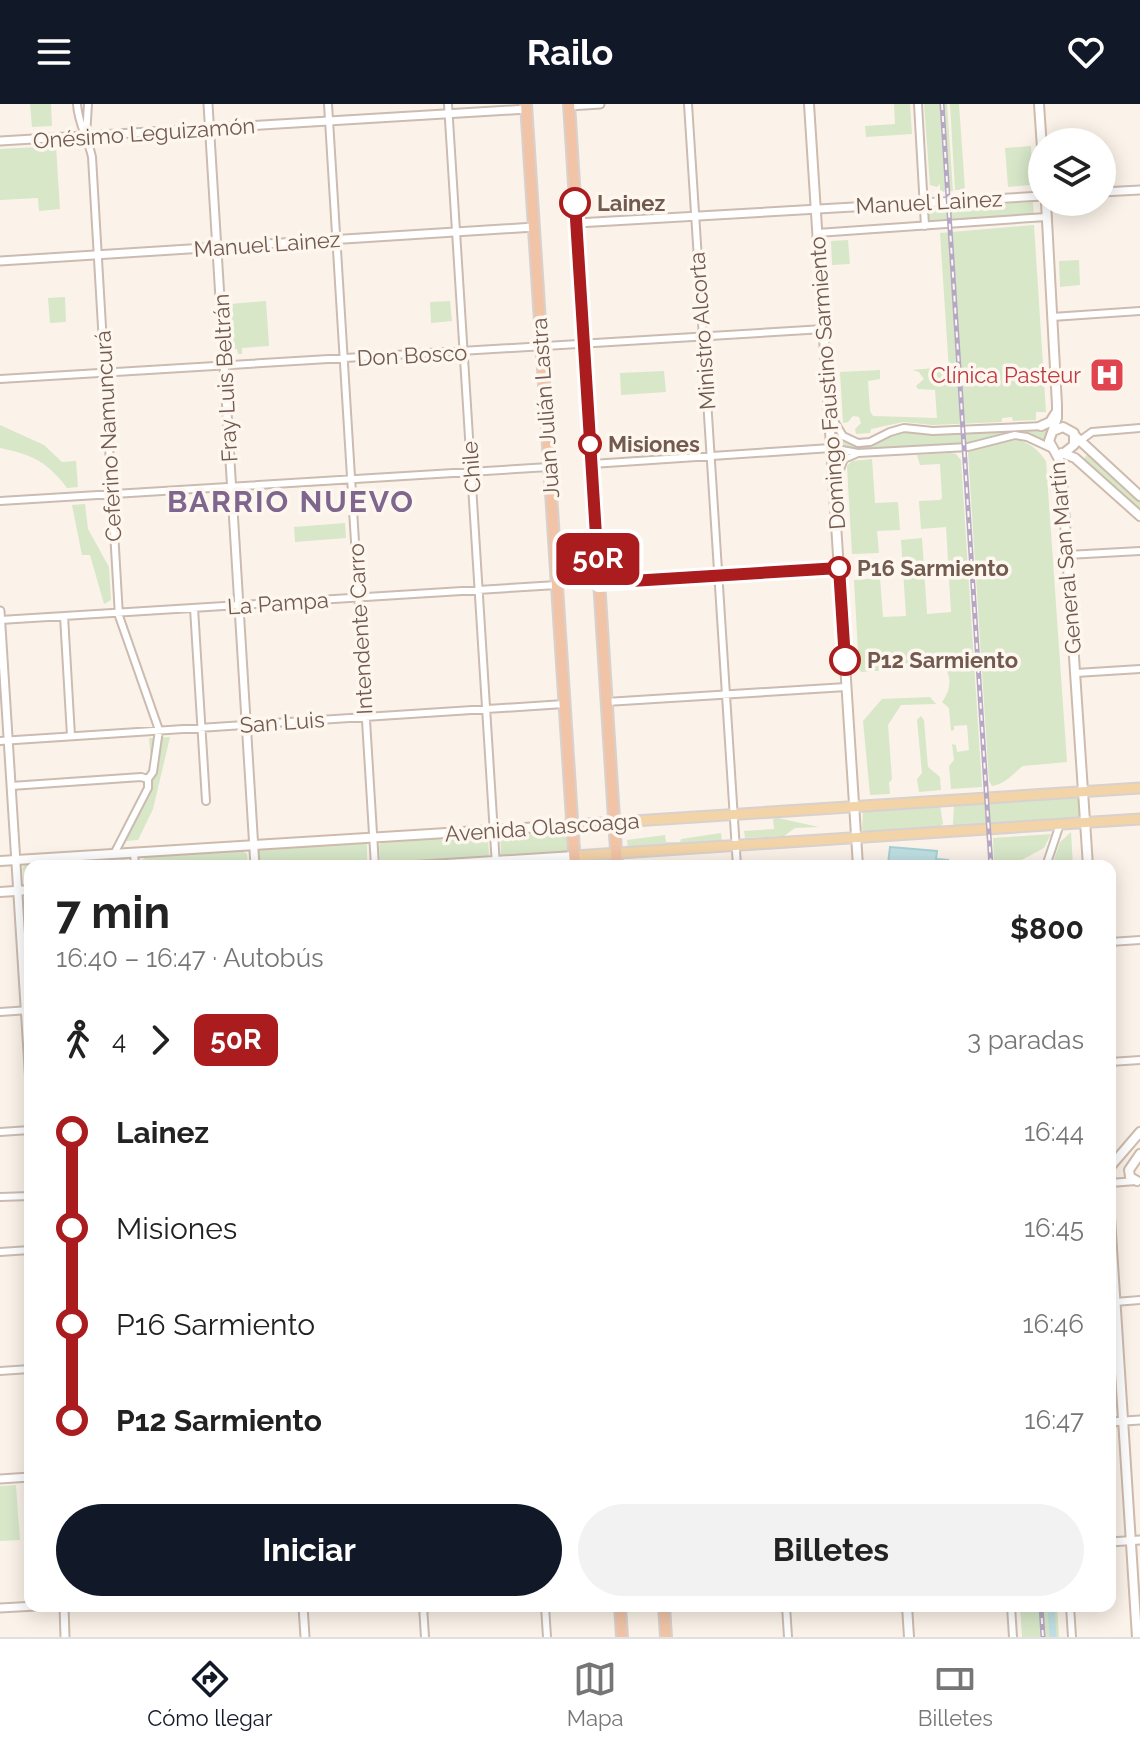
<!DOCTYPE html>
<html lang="es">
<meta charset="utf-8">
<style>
body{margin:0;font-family:Raleway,sans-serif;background:#f2f2f2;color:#222;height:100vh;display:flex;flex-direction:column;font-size:30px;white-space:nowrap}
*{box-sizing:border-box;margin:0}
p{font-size:26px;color:#767676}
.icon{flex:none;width:44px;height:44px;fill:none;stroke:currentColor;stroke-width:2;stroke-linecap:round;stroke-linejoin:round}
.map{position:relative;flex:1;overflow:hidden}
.drawer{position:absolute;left:24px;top:756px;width:1092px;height:752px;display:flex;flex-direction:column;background:#fff;border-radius:16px;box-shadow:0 4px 20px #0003}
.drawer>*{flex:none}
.badge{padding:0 16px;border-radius:12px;font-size:28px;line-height:52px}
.buttons{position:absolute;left:1028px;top:24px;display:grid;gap:16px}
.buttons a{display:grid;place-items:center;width:88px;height:88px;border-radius:50%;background:#fff;box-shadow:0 4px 20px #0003;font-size:40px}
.map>.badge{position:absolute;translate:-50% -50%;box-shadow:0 0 0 4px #fff}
.legs{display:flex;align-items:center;gap:12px;height:88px;padding:0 32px;font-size:26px}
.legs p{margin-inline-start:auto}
.overview{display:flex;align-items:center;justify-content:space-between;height:136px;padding:0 32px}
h1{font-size:44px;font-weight:700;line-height:60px}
.cta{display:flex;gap:16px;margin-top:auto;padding:16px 32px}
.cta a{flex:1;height:92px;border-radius:48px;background:#111827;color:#fff;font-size:32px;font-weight:700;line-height:92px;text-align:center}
.cta a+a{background:#f2f2f2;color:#222}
ul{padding:0 32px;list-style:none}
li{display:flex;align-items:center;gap:28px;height:96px;font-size:30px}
li i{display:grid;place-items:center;width:12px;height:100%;margin:0 10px;background:currentColor}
li i::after{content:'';width:20px;height:20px;margin:-10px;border:6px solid;border-radius:50%;background:#fff}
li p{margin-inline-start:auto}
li:first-child i{background:linear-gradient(#0000 50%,currentColor 0)}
li:last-child i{background:linear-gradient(currentColor 50%,#0000 0)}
header{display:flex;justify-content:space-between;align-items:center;height:104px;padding:0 32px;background:#111827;color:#fff;font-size:36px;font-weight:700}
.tab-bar{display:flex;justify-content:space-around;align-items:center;height:112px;border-top:2px solid #e0e0e0;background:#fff;font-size:22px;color:#767676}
.tab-bar a{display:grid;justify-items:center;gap:4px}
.tab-bar .active{color:#111827}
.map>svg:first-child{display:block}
.green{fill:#d7e7c8}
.water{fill:#bfdfe3;stroke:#a6cfd4;stroke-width:2}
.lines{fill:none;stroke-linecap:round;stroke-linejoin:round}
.canal{stroke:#bfdfe3;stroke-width:7}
.minor-casing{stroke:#ccbbb0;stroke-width:10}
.tertiary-casing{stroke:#ccbbb0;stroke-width:11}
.secondary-casing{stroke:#cebbae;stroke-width:12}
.primary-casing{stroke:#d8d1ce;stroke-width:13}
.trunk-casing{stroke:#d8d1ce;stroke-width:14}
.minor{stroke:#fff;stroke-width:6}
.tertiary{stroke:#fff;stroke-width:7}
.secondary{stroke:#fff;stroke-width:8}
.primary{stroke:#f3d3a8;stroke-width:9}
.trunk{stroke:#f1c4a7;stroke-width:10}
.rail-casing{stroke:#b6a8c4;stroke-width:5}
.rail{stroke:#fdf7ef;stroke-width:2;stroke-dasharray:6;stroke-linecap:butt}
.line-1-casing{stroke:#fff;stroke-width:18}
.line-1{stroke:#ab1c1f;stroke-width:12}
.stop-1-dot{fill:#fff;stroke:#ab1c1f;stroke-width:4}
.labels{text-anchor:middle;stroke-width:7;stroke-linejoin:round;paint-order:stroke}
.street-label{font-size:22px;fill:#735a4f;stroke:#fdf7ef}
.stop-label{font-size:22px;font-weight:bold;fill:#735a4f;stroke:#fdf7ef;text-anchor:start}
.health-label{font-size:22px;fill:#be3a42;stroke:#fdf7ef;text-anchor:end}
.district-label{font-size:30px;font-weight:bold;letter-spacing:2px;fill:#7f668e;stroke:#fdf7ef}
</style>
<header><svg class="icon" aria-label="menu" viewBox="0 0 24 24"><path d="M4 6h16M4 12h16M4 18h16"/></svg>Railo<svg class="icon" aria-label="heart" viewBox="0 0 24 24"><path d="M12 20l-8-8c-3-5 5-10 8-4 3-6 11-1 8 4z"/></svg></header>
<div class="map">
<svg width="1140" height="1533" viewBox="0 0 1140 1533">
<rect width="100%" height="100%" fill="#fbf3e9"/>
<path class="green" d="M30 0H51L52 22 32 23Z
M894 0H910L912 30 866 33 865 22 895 20Z
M924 0H947L953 87 940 88V80L937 83 930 81Z
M950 0H959L965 86H955Z
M56 42 60 105 39 107 38 94 0 96V45Z
M1031 42 1033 78 1030 81 1008 83 1005 44Z
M1033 98 1034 112 929 116V107L932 104Z
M1034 121 1046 308H1036V316L1013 317 1012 313 1002 314V318L933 321 903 318 871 325 870 329 856 330 855 325 861 319 859 313 853 312 848 318 843 319 840 268 880 266V275L868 277 870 307 873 312 937 314 935 286 918 285 916 282 924 275 919 268 912 266 945 263V268L949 267 940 129Z
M848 136 850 160 832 161 831 137Z
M1079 156 1080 181 1060 183 1059 157Z
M65 193 66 218 50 219 48 194Z
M266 197 269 242 242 244V250H238L237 245H233L230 200Z
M450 197 452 217 431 219 430 198Z
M664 267 666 288 621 291 620 269Z
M0 321 44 341 62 358 76 357 78 383 67 384C48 358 31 350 0 344Z
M1031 324 1047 325 1045 340 1014 329 974 340 866 347 840 341V332L855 341 902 326Z
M1008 336C1026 335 1036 343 1046 357L1067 658 1023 662C1012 670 1006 680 992 682L989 677 968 348Z
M950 349 956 350 961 356 982 683 951 685 949 662 954 656 952 640 956 641 957 648 969 646 967 621 954 622V626L951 627 949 604 942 598C954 582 951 567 937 554L928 563 861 568 859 565 854 476 880 474 883 513 906 512 901 436 922 434 927 510 951 508 946 423 921 425 919 397 940 396 942 394 940 360 920 361 917 351Z
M1088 350 1140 396V409L1081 357Z
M872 355 875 399 898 398 900 426 877 427 879 449 852 450 847 362 852 357Z
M85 400 88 425 109 463 111 496 104 500 90 451H82L72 401Z
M345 419 346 434 295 438 294 423Z
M930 593 936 600 901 601 888 621 892 675 889 679 890 690 870 691 863 617 882 595Z
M921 612 924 616 928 663 940 673 941 686 919 688 917 675 922 669 917 616Z
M170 633 153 705 138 736 126 737 125 733 153 680 149 634Z
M1078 692 1080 712 1076 715 957 723 953 720 954 699Z
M940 701 943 720 938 724 866 729 862 725 863 706Z
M778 714 819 723 795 724 784 732 745 734 744 727 774 725 773 715Z
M564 724 567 727V748L501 751 500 729Z
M1071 728 1073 762H1052L1060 738Z
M721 729 722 739 628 745 627 736 665 731 666 738H680L681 735Z
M485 730 488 733 489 752 486 754 386 761 380 758 379 741 384 736Z
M1051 730 1044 744 1018 758 1016 762H998L994 759 993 734Z
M364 737 367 741V762H259L258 748 264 744Z
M242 746 247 750 248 762H141L142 756 146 753Z
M124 754 128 756 129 762H30V782L24 778 23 763 27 760Z
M16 1381 20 1436 0 1437V1382Z
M1020 1502H1057L1059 1533H1022Z"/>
<path class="water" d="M890 743 937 747 936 755 948 756 947 762 904 758V761L888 760Z"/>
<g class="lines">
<path class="canal" d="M1051 1502 1053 1533"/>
<defs>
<path id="minor" d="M77 0C78 20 88 34 92 53L119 512 159 626 153 668 148 675
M328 0 375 762
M448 0 496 762
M688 0 737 762
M918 0 925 122
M86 32 88 0
M817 129 1046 113
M1052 213 1140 207
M0 275 824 225
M831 312 843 332 858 339 870 338 890 328 904 324 933 327 1043 322
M1077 339 1092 328 1140 324
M592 360 831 344 858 349
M835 378 844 355 858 349 968 343 1015 331 1027 333 1053 345
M0 397 549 363
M1067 451 1140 447
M599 479 839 464
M194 504 206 697
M64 512 71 632
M0 516 557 481
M1076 569 1140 565
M606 598 846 583
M0 637 564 600
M11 682 141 673 148 675
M134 748 135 762
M114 750 148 684V675
M1046 762 1060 720
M1110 838 1140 836
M0 908 30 906
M1110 958 1140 956
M0 1028 30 1026
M1110 1079 1136 1077
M0 1093 30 1092
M0 1148 30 1146
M1115 1198 1140 1196
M0 1267 30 1265
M423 1502 425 1533
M545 1502 547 1533
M786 1502 788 1533
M1011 1502 1013 1533
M1070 1502 1072 1533"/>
<path id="tertiary" d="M208 0 255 762
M569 2 600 0
M0 37 527 5
M1102 88 1140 86
M577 119 1042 92
M0 157 534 123
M0 507 30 980
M1110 1318 1140 1316
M0 1375 30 1373
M1110 1438 1140 1436
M64 1502 65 1533
M303 1502 305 1533
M0 1504 36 1502"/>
<path id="secondary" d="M809 0 858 762
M1039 0 1042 44
M1046 98 1057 301V314L1049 337 1061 359 1088 762
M1041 322 1050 318 1055 310
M1053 327 1063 323 1074 329V341L1064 349
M1074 331 1140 392
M1062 349 1075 354 1140 412
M0 757 572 721
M415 762 574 752
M0 788 30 786
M1110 1063 1140 1028
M1137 1077 1130 1073 1129 1066 1140 1050
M1110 1113 1137 1533
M907 1502 909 1533"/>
<path id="primary" d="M572 721 1140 684
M574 752 1140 715"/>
<path id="trunk" d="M526 0 575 762
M569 0 617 762
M620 1502 622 1533
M664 1502 666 1533"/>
</defs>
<use href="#minor" class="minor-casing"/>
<use href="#tertiary" class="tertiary-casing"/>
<use href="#secondary" class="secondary-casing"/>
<use href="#primary" class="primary-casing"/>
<use href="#trunk" class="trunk-casing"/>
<use href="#minor" class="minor"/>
<use href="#tertiary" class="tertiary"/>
<use href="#secondary" class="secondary"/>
<use href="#primary" class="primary"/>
<use href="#trunk" class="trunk"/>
<defs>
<path id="rail" d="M942 0 991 762
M1041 1502 1043 1533"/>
</defs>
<use href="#rail" class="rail-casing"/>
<use href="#rail" class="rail"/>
</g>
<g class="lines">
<defs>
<path id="line-1" d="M575 99 599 479 839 464 845 556"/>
</defs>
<use href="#line-1" class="line-1-casing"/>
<use href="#line-1" class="line-1"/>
</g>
<defs>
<symbol id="hospital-square" viewBox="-11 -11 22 22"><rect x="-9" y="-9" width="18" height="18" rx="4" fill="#e0444e" stroke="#fdf7ef"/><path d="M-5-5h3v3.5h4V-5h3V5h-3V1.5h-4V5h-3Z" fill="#fff"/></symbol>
</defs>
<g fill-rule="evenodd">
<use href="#hospital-square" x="1087" y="251" width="40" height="40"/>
</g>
<g class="stop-1-dot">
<circle cx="575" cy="99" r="14"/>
<circle cx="590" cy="340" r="10"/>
<circle cx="839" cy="464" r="10"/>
<circle cx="845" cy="556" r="14"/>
</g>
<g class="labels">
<g class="street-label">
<text transform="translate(144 29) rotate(-4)" y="8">Onésimo Leguizamón</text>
<text transform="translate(929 98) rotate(-3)" y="8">Manuel Lainez</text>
<text transform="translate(267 140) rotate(-4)" y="8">Manuel Lainez</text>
<text transform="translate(702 227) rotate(-94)" y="8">Ministro Alcorta</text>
<text transform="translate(412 251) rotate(-3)" y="8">Don Bosco</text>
<text transform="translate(225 274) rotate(-93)" y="8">Fray Luis Beltrán</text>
<text transform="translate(827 279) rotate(-94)" y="8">Domingo Faustino Sarmiento</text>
<text transform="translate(545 304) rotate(-94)" y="8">Juan Julián Lastra</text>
<text transform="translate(108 332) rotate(-93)" y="8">Ceferino Namuncurá</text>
<text transform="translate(471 363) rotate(-94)" y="8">Chile</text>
<text transform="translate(1065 454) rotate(-95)" y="8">General San Martín</text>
<text transform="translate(278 499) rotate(-4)" y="8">La Pampa</text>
<text transform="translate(360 525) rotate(-93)" y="8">Intendente Carro</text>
<text transform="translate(282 618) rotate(-4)" y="8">San Luis</text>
<text transform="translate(542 723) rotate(-4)" y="8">Avenida Olascoaga</text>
</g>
<g class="stop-label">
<text x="597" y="107">Lainez</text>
<text x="608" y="348">Misiones</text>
<text x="857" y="472">P16 Sarmiento</text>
<text x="867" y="564">P12 Sarmiento</text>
</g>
<g class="health-label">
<text x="1081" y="279">Clínica Pasteur</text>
</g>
<g class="district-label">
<text x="291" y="408">BARRIO NUEVO</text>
</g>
</g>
</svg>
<div class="buttons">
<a><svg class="icon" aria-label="layers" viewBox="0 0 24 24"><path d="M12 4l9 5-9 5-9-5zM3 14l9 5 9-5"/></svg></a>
</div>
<b class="badge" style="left:598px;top:455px;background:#ab1c1f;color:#fff">50R</b>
<section class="drawer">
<div class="overview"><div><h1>7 min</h1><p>16:40 – 16:47 · Autobús</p></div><b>$800</b></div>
<div class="legs"><svg class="icon" aria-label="walk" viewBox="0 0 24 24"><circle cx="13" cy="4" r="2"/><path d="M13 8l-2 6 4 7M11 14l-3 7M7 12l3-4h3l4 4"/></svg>4<svg class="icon" aria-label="forward" viewBox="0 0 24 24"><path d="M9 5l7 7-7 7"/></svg><b class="badge" style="background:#ab1c1f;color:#fff">50R</b><p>3 paradas</p></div>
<ul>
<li><i style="color:#ab1c1f"></i><b>Lainez</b><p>16:44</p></li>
<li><i style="color:#ab1c1f"></i><span>Misiones</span><p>16:45</p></li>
<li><i style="color:#ab1c1f"></i><span>P16 Sarmiento</span><p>16:46</p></li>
<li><i style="color:#ab1c1f"></i><b>P12 Sarmiento</b><p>16:47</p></li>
</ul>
<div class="cta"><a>Iniciar</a><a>Billetes</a></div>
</section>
</div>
<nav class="tab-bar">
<a class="active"><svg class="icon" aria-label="directions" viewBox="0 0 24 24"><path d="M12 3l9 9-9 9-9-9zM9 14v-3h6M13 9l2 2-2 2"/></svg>Cómo llegar</a>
<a><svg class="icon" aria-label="map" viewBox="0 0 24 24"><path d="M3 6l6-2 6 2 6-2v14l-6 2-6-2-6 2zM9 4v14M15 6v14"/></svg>Mapa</a>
<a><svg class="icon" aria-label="tickets" viewBox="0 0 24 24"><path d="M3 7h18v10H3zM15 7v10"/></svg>Billetes</a>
</nav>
